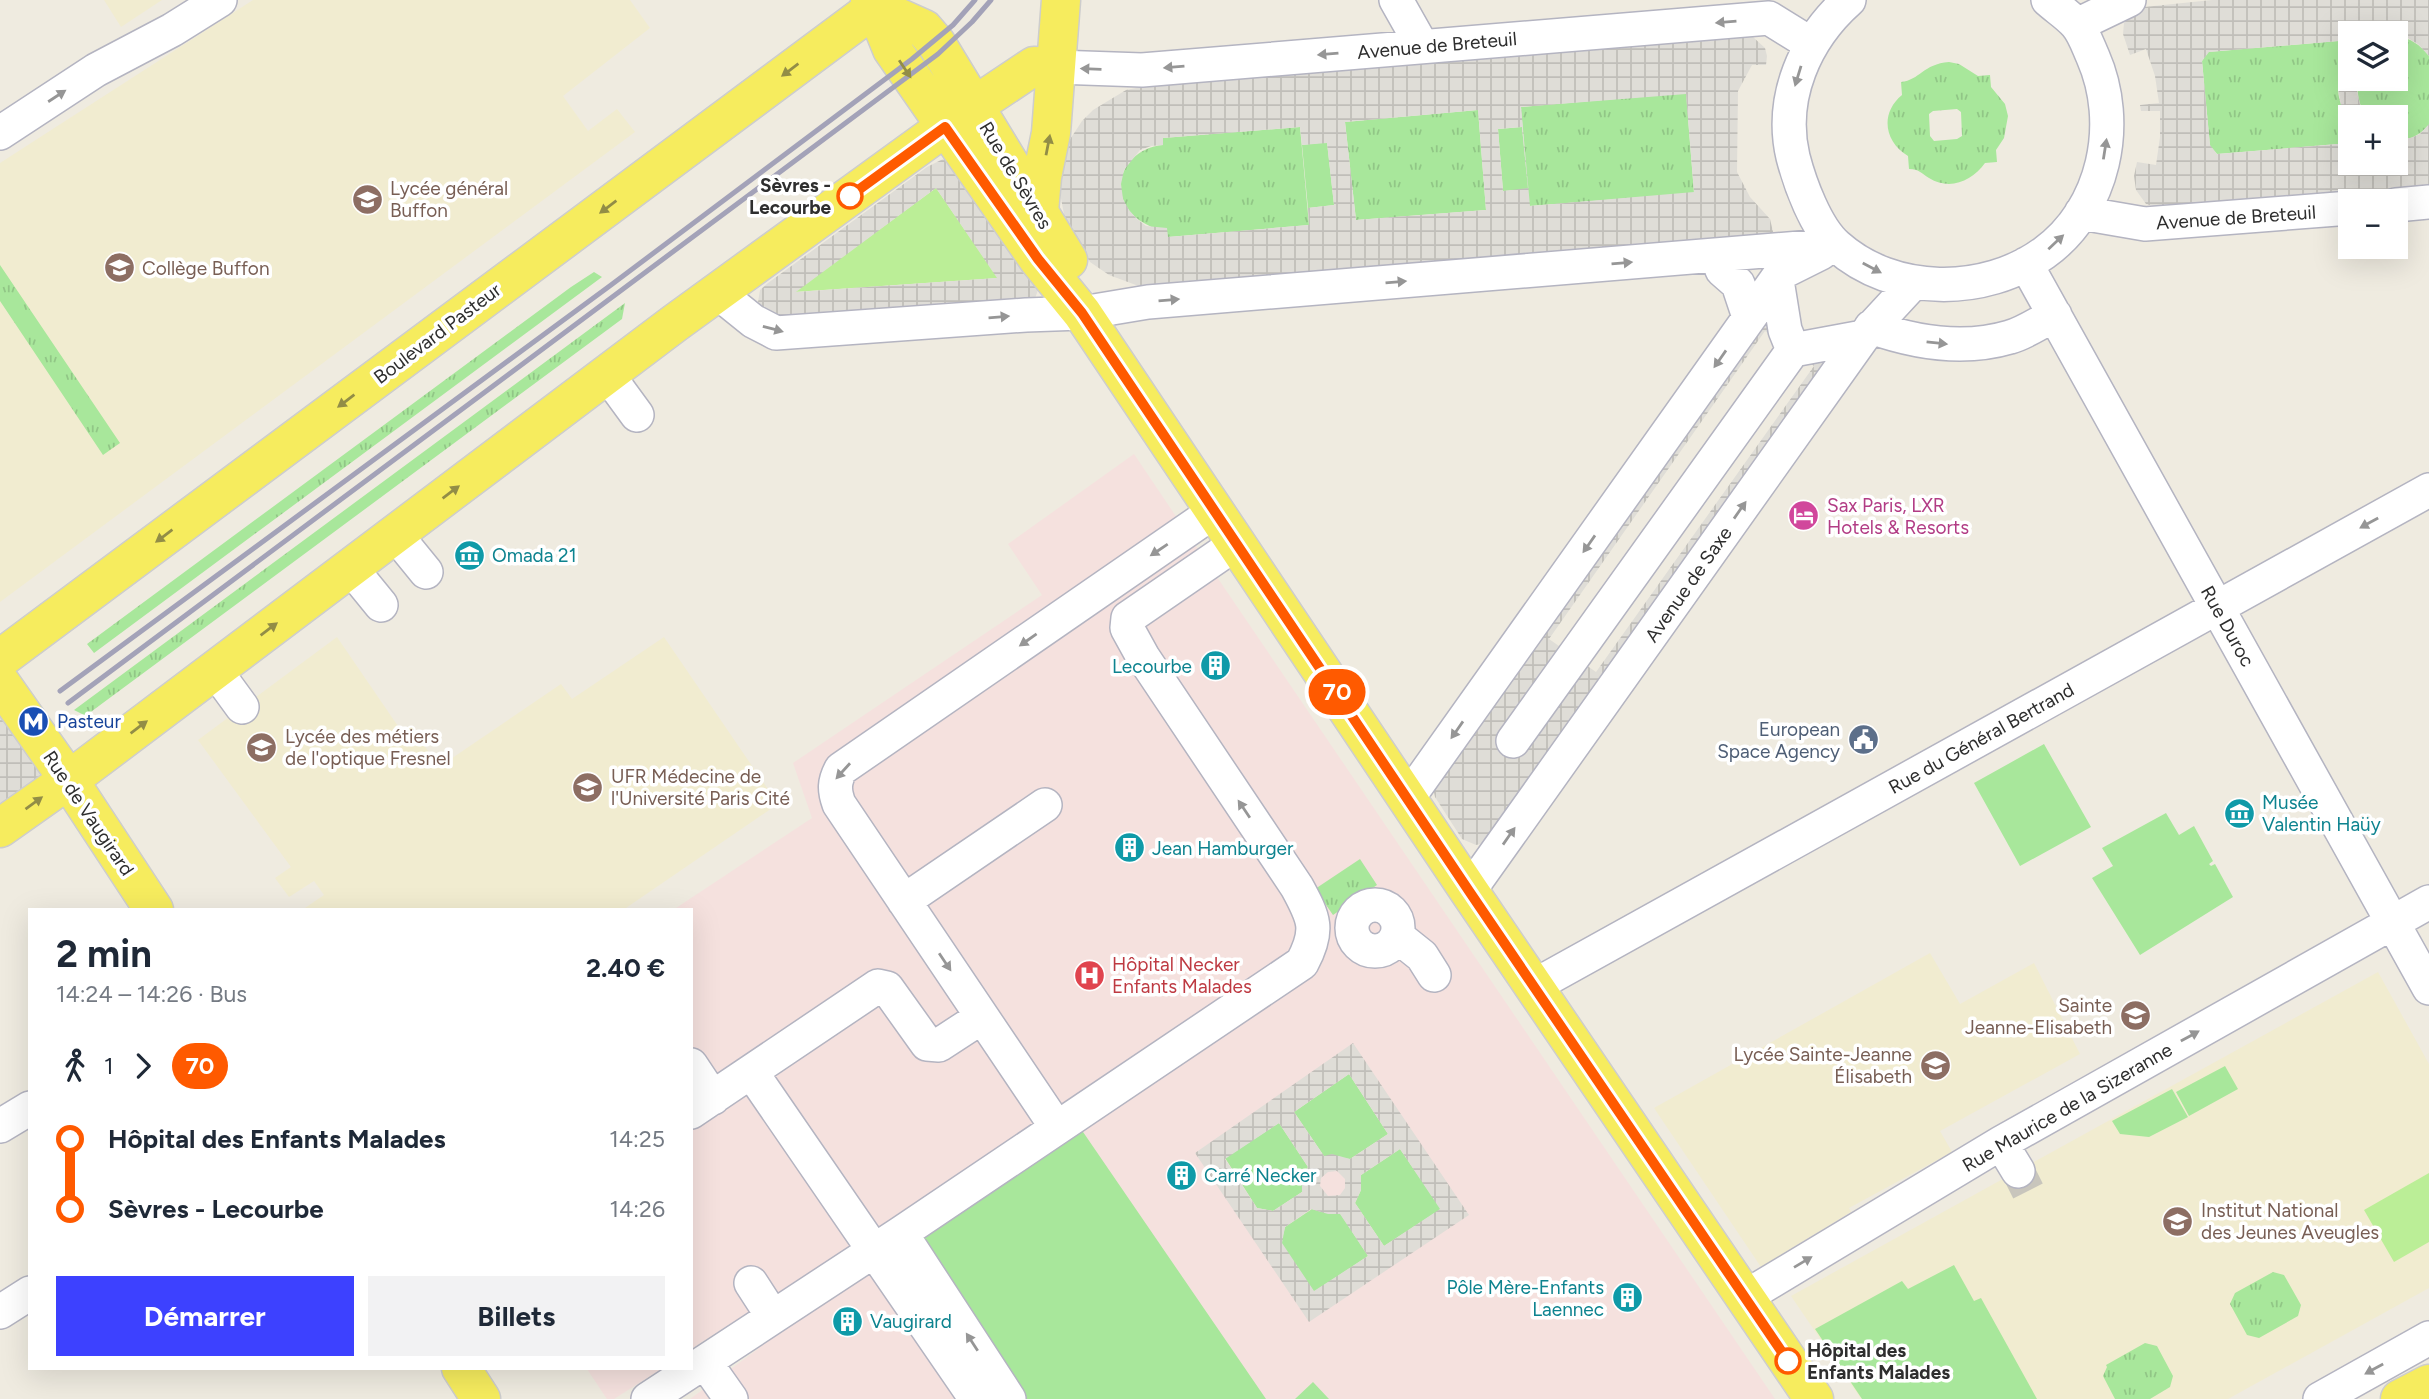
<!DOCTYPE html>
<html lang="fr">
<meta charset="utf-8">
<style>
body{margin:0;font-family:Figtree,sans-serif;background:#f2f2f3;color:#1f2937;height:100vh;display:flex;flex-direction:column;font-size:26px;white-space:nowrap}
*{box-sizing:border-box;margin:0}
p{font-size:23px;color:#747a83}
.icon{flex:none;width:38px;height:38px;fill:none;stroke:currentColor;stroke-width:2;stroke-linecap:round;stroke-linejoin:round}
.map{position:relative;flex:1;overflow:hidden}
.drawer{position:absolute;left:28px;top:908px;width:665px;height:462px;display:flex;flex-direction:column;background:#fff;border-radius:0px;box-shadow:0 7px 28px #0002}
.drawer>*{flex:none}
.badge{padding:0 14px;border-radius:23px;font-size:24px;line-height:46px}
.buttons{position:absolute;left:2338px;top:21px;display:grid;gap:14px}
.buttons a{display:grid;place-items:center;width:70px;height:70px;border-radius:0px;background:#fff;box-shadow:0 7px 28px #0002;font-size:35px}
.map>.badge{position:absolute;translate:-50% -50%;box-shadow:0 0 0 4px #fff}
.legs{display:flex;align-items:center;gap:10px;height:77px;padding:0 28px;font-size:23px}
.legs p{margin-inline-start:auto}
.headline{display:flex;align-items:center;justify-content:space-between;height:119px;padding:0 28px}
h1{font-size:38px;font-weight:700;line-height:52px}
.primary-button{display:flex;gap:14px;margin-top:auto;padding:14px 28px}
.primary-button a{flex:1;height:80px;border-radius:0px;background:#3d41ff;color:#fff;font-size:28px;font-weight:700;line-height:80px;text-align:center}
.primary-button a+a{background:#f2f2f3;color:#1f2937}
ul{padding:0 28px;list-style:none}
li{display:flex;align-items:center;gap:24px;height:70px;font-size:26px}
li i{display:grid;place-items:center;width:10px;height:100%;margin:0 9px;background:currentColor}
li i::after{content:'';width:18px;height:18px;margin:-9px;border:5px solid;border-radius:50%;background:#fff}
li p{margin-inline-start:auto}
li:first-child i{background:linear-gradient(#0000 50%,currentColor 0)}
li:last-child i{background:linear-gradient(currentColor 50%,#0000 0)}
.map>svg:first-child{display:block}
.education{fill:#f1ecd0}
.medical{fill:#f5e1de}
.grass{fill:url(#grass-tufts);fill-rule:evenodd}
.park{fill:#a8e79b}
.pitch{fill:#bbee97}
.plaza{fill:url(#plaza-grid);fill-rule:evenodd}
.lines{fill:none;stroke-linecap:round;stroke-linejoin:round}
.minor-tunnel{stroke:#c8c5bc;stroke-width:33;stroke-dasharray:33 17;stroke-linecap:butt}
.minor-casing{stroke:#b4b4c1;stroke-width:36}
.major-casing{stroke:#cdcdcd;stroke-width:41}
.minor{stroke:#fff;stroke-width:33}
.major{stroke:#f6ec5e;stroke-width:38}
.rail{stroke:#a3a2b8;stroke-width:5}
.oneway{fill:#969696}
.oneway2{fill:#928d46}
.line-1-casing{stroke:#fff;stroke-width:16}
.line-1{stroke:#ff5a00;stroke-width:10}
.stop-1-dot{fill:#fff;stroke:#ff5a00;stroke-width:3.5}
.labels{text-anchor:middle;stroke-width:7;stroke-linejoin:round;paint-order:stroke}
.street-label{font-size:19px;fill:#2e2e2e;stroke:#fff}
.stop-label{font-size:19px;font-weight:bold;fill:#2e2e2e;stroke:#fff;text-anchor:end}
.education-label{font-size:19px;fill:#785e54;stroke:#fff;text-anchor:start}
.hotel-label{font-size:19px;fill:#b23c85;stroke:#fff;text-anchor:start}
.culture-label{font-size:19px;fill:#0d838f;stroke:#fff;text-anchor:start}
.transit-label{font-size:19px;fill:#164399;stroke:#fff;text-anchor:start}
.service-label{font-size:19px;fill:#4e5e75;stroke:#fff;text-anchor:end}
.health-label{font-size:19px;fill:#be3a42;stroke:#fff;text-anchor:start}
</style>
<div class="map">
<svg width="2429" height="1399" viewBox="0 0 2429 1399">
<defs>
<pattern id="grass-tufts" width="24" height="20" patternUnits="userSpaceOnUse" patternTransform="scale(1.75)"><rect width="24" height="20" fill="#a8e79b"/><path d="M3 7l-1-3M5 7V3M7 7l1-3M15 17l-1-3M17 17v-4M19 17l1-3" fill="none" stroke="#91c686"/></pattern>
<pattern id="plaza-grid" width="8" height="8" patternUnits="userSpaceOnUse" patternTransform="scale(1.75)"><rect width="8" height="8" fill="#dfddd7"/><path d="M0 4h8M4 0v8" fill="none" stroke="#c0beb9"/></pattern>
</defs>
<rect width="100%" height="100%" fill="#efebe0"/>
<path class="education" d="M104 0H162L121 27Z
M253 0H630L650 28 563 96 588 131 617 109 635 132 0 602V163Z
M337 637 402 732 411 726 439 767 561 684 572 699 664 637 778 804 623 910H302L324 895 314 881 289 897 275 878 291 867 198 740Z
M1930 953 1960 1004 2034 963 2080 1054 1940 1131 1952 1152 1849 1208 1851 1212 1761 1267 1654 1108Z
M2378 972 2429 1064V1288L2228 1399H1861L1791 1296Z"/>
<path class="medical" d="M1134 454 1202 555 1775 1399H690L758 1349 759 1344 741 1317 691 1349V910H673L812 818 793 763 1042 595 1008 544Z
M587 1369H661L614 1399H607Z"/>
<path class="grass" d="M2396 36C2411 38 2420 45 2429 56V125C2419 135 2410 141 2396 139V117H2366C2359 105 2357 93 2357 79H2396Z
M2350 40C2350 57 2339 70 2338 89 2338 103 2346 113 2350 126 2351 131 2350 138 2350 143L2217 154 2210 146 2202 61 2208 52Z
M1949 62 1959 64 1978 76 1990 75 1991 87 2005 104 2008 116 2004 138 1996 150 1997 162 1985 163C1972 181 1950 191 1929 178 1921 173 1919 169 1909 169L1908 156C1884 142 1880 113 1902 95L1901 82C1920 80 1923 64 1949 62ZM1957 109 1961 112 1962 136 1957 139 1934 141 1930 136 1929 114 1933 111Z
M1686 93 1694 193 1529 206 1521 107Z
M1478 110 1486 210 1356 220 1345 122Z
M1300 127 1309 225 1168 237C1156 227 1142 225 1131 213 1107 184 1128 148 1163 145V138Z
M0 265 120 443 103 455 0 301Z
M594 272 602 277 94 653 87 644 571 287Z
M625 303 622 319 88 714 84 715 74 710Z
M1360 859 1377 885 1333 915 1315 889Z
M2273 1272 2284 1275 2301 1305 2298 1316 2259 1338 2247 1335 2230 1304 2235 1293Z
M2145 1343 2157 1346 2173 1376 2170 1387 2150 1399H2115L2103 1376 2107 1367 2106 1365Z"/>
<path class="park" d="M1522 127 1528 189 1503 191 1498 129Z
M1327 142 1334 205 1308 208 1302 145Z
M2044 744 2091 827 2020 866 1974 783Z
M2166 813 2179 835 2194 826 2213 861 2209 864 2211 866 2215 864 2233 897 2140 955 2092 878 2113 866 2102 848Z
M2225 1066 2238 1089 2189 1116 2176 1092Z
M1349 1074 1388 1134 1350 1159 1324 1156 1294 1112Z
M2172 1089 2188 1117 2149 1137 2120 1134 2112 1121Z
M1279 1123 1308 1167 1304 1173 1302 1192 1273 1211 1257 1208 1225 1158Z
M1081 1129 1266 1399H1026L918 1236Z
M1400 1149 1441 1209 1384 1246 1355 1203 1361 1190V1175Z
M1312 1209 1321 1212 1340 1213 1368 1256 1314 1292 1281 1243 1285 1227Z
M1954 1265 1974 1301 1981 1298 2037 1399H1862L1815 1329 1902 1281 1908 1289Z
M1313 1382 1329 1399H1295Z"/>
<path class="pitch" d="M936 188 998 278 794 292Z
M2429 1173V1242L2394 1262 2364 1210Z"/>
<path class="plaza" d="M2212 0H2429V56L2418 44 2406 37 2396 36V33H2350V40L2209 52 2202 61 2210 145 2217 154 2350 143V163H2396V139L2411 138 2420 134 2429 124V187L2161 208 2146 204 2136 190 2134 176 2137 162 2156 165 2160 137V111H2141L2140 105 2159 103 2155 76 2146 49 2130 55 2123 34 2124 23 2135 10 2144 7Z
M1753 37 1765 48 1767 56 1766 65H1752L1738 91 1737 172 1750 197 1770 219 1775 240 1144 288 1109 275 1090 262 1066 225 1059 188 1063 150 1082 121 1093 110 1126 90 1141 87ZM1686 94 1694 192 1530 206 1521 107ZM1478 110 1486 210 1356 220 1345 122ZM1300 127 1302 145 1327 143 1334 205 1308 208 1309 225 1168 237 1167 228 1146 226 1137 219 1129 210 1123 199 1121 184 1124 170 1140 150 1151 146 1163 145V138ZM1522 127 1528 188 1503 191 1498 129Z
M2350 51V79H2357V92L2361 109 2366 117H2350V127L2342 112 2338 86 2340 72Z
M943 159 950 161 1036 284 1038 290 1033 304 776 319 761 313 758 302 760 290 768 283 927 167ZM936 188 997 278 796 292Z
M1769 309 1775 338 1765 331 1549 639 1596 672 1814 366 1806 360 1839 348 1489 842 1476 845 1462 839 1435 797 1433 788Z
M0 704 42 770 38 778 0 806Z
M1353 1043 1469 1215 1309 1322 1195 1153ZM1349 1074 1388 1134 1350 1159 1332 1154 1324 1156 1294 1112ZM1279 1123 1308 1167 1302 1181V1192L1273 1211 1257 1208 1225 1159ZM1400 1149 1440 1209 1384 1246 1355 1203 1361 1190V1175ZM1337 1171 1345 1179V1188L1340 1195 1328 1196 1320 1186 1321 1178 1328 1172ZM1311 1209 1328 1214H1340L1368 1256 1314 1291 1282 1243 1285 1227Z"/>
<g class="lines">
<path class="minor-tunnel" d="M2018 1171 2028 1191"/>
<defs>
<path id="minor" d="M1396 0 1422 46
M1849 0C1805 39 1779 98 1793 157 1800 184 1816 228 1837 246 1893 296 1985 296 2044 253 2105 209 2122 123 2093 57 2088 46 2084 33 2076 24 2068 15 2057 8 2048 0
M2077 25 2129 0
M1056 67 1142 70 1769 18 1811 44
M0 133 96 70 172 30 220 0
M2396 205 2429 202
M2081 213 2145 224 2350 208
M1717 255 1722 270 1738 284 1749 317
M2026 264 2429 988
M1777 280 1785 330 1793 350
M717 292 753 321 776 333 1026 315 1082 313 1148 302 1836 245
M1871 327C1916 343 1963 351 2010 337 2025 333 2040 322 2055 315
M607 374 637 415
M395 534 426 572
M350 567 381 605
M1128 618 1237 543
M215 670 242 707
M1513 741 1793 350 1863 337
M1408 798 1781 273 1821 253
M1469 891 1863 337 1913 283
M904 901 1045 805
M1352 928a23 23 0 1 1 46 0a23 23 0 1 1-46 0Z
M1397 936 1422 956 1434 975
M1534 986 2429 490
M691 1065 713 1098
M752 1073 976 1399
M691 1112 878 986 887 988 927 1044 939 1045 982 1017
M0 1126 30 1108
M1057 1128 839 804C834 790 834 782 841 769L1215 511
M2001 1143 2018 1171
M901 1233 1009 1399
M751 1283 773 1317 901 1233 1302 963C1320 930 1314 918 1297 887L1143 657 1127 628 1128 618
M1745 1297 2001 1143 2429 902
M0 1312 30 1293
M705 1362 731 1399
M648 1399 773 1317
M2320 1399 2429 1338"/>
<path id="major" d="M870 0 875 7 924 29 936 43 1068 260
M875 7 892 49 1038 259 1082 313 1469 891 1814 1399
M1039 212 1042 177 1051 133 1061 0
M0 659 885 0
M0 682 68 779 154 910
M0 828 85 768 675 323 974 106 1034 66 1056 67
M461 1368 481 1399
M2400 1399 2429 1384"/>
</defs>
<use href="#minor" class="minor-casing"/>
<use href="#major" class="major-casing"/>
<use href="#minor" class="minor"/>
<use href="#major" class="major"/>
<path class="rail" d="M60 691 611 285 912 59 953 25 975 0
M68 703 938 54 972 22 991 0"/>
</g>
<defs><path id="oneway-solid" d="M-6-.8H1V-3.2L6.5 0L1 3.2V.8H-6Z" transform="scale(1.75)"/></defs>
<g class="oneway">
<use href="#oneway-solid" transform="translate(1726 22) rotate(175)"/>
<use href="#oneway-solid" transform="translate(1328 54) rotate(175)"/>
<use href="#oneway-solid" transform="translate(1174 67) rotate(175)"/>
<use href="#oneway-solid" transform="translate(1091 69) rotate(-178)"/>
<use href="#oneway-solid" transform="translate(1798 76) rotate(107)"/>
<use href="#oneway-solid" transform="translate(57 96) rotate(-33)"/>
<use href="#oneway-solid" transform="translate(2105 149) rotate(-81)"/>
<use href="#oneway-solid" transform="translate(2056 242) rotate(-43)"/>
<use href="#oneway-solid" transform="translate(1622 263) rotate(-5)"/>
<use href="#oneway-solid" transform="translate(1872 268) rotate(28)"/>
<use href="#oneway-solid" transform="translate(1396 282) rotate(-5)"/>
<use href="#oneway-solid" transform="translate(1169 300) rotate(-5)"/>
<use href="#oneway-solid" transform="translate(999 317) rotate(-5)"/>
<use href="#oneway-solid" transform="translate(773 329) rotate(15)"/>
<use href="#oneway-solid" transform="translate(1937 343) rotate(6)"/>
<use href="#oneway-solid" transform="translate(1720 359) rotate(125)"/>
<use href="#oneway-solid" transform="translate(1740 510) rotate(-55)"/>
<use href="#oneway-solid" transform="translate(2369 523) rotate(151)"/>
<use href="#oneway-solid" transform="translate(1589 544) rotate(125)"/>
<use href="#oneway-solid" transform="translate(1159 550) rotate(146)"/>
<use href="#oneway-solid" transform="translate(1028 640) rotate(145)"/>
<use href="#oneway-solid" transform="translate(1457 730) rotate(125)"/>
<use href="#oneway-solid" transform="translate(843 771) rotate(132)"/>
<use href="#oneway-solid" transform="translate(1244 809) rotate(-124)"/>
<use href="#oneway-solid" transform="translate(1509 836) rotate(-55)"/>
<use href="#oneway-solid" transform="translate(945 962) rotate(56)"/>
<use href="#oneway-solid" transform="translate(2190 1036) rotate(-29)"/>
<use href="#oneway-solid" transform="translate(1803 1262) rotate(-31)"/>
<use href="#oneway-solid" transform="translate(972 1342) rotate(-123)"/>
<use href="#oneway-solid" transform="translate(2374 1369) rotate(151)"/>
</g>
<g class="oneway2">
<use href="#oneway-solid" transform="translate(905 69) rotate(56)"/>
<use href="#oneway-solid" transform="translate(790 70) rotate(143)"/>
<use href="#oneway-solid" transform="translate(1048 145) rotate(-79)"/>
<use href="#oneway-solid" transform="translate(608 207) rotate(143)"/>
<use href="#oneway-solid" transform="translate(346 401) rotate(143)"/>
<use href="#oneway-solid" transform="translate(451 492) rotate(-37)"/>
<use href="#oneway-solid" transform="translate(164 536) rotate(143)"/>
<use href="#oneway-solid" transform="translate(269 629) rotate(-37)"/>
<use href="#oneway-solid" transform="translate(139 727) rotate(-37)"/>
<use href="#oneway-solid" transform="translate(34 803) rotate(-36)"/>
</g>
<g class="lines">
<defs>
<path id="line-1" d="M850 196 945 127 1038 259 1082 313 1469 891 1788 1361"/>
</defs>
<use href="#line-1" class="line-1-casing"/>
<use href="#line-1" class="line-1"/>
</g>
<defs>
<symbol id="school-disc" viewBox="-11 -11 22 22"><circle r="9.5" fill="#8d6e63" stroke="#fff"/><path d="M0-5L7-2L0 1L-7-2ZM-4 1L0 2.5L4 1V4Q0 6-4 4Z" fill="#fff"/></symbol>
<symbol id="hotel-disc" viewBox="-11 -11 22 22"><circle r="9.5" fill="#d1479c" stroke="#fff"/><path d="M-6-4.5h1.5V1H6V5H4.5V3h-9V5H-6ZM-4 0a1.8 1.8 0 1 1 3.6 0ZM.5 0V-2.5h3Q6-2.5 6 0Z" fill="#fff"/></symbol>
<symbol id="museum-disc" viewBox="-11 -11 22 22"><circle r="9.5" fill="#0f9aa8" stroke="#fff"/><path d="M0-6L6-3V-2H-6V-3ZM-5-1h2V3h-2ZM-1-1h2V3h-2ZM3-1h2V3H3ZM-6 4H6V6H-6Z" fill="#fff"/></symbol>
<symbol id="building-disc" viewBox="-11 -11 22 22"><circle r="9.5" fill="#0f9aa8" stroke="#fff"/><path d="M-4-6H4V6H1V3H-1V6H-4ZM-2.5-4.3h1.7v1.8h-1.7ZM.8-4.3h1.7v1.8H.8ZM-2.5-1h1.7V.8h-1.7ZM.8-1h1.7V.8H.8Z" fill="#fff"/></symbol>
<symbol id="metro-disc" viewBox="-11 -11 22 22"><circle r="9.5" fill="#1a4fb4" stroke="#fff"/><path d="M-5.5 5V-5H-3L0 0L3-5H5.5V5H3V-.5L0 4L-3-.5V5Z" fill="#fff"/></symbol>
<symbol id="civic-disc" viewBox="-11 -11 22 22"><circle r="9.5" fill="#5c6f8a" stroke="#fff"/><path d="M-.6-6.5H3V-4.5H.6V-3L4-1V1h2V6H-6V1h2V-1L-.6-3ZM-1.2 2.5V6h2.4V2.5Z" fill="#fff"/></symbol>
<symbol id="university-disc" viewBox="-11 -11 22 22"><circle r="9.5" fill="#8d6e63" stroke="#fff"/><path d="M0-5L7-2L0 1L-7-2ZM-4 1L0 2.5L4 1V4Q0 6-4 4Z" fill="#fff"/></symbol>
<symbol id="hospital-disc" viewBox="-11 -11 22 22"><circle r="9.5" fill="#e0444e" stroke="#fff"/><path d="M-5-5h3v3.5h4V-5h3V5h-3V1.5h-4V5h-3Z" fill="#fff"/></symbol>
</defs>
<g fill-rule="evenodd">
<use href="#school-disc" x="350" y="182" width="35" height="35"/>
<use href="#school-disc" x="102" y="250" width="35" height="35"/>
<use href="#hotel-disc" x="1786" y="498" width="35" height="35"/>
<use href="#museum-disc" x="452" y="538" width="35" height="35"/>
<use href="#building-disc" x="1198" y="648" width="35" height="35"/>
<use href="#metro-disc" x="16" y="704" width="35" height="35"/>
<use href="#civic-disc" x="1846" y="722" width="35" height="35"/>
<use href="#school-disc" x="244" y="730" width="35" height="35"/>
<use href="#university-disc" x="570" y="770" width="35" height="35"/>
<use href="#museum-disc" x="2222" y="796" width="35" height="35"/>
<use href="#building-disc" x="1112" y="830" width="35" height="35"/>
<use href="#hospital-disc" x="1072" y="958" width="35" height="35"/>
<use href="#school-disc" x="2118" y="998" width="35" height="35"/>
<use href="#school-disc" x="1918" y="1048" width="35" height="35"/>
<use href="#building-disc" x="1164" y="1158" width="35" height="35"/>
<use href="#school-disc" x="2160" y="1204" width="35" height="35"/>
<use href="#building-disc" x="1610" y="1280" width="35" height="35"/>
<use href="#building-disc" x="830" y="1304" width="35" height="35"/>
</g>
<g class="stop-1-dot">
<circle cx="850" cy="196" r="12"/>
<circle cx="1788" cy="1361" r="12"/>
</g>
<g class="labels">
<g class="street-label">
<text transform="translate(1437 45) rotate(-5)" y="7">Avenue de Breteuil</text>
<text transform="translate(1016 175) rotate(59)" y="7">Rue de Sèvres</text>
<text transform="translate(2236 217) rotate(-4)" y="7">Avenue de Breteuil</text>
<text transform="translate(437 333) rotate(-37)" y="7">Boulevard Pasteur</text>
<text transform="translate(1688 584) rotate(-55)" y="7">Avenue de Saxe</text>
<text transform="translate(2228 626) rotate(61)" y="7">Rue Duroc</text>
<text transform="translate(1981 738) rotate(-29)" y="7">Rue du Général Bertrand</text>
<text transform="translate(89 813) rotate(56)" y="7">Rue de Vaugirard</text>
<text transform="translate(2067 1107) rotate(-30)" y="7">Rue Maurice de la Sizeranne</text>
</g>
<g class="stop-label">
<text x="831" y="192">Sèvres -<tspan x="831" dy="22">Lecourbe</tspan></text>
<text x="1807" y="1357" text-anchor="start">Hôpital des<tspan x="1807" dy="22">Enfants Malades</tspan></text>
</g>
<g class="education-label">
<text x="390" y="195">Lycée général<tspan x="390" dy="22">Buffon</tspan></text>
<text x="142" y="275">Collège Buffon</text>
<text x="285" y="743">Lycée des métiers<tspan x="285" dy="22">de l'optique Fresnel</tspan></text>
<text x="611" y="783">UFR Médecine de<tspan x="611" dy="22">l'Université Paris Cité</tspan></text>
<text x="2112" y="1012" text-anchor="end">Sainte<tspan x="2112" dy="22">Jeanne-Elisabeth</tspan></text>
<text x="1912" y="1061" text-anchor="end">Lycée Sainte-Jeanne<tspan x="1912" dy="22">Élisabeth</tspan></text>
<text x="2201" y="1217">Institut National<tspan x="2201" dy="22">des Jeunes Aveugles</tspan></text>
</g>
<g class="hotel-label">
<text x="1827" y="512">Sax Paris, LXR<tspan x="1827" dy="22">Hotels &amp; Resorts</tspan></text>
</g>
<g class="culture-label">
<text x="492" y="562">Omada 21</text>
<text x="1192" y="673" text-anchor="end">Lecourbe</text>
<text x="2262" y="809">Musée<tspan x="2262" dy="22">Valentin Haüy</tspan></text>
<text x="1152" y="855">Jean Hamburger</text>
<text x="1204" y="1182">Carré Necker</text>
<text x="1604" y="1294" text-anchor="end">Pôle Mère-Enfants<tspan x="1604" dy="22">Laennec</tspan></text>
<text x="870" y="1328">Vaugirard</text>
</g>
<g class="transit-label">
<text x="57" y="728">Pasteur</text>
</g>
<g class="service-label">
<text x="1840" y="736">European<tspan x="1840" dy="22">Space Agency</tspan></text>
</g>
<g class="health-label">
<text x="1112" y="971">Hôpital Necker<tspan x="1112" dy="22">Enfants Malades</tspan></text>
</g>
</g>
</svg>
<div class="buttons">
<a><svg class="icon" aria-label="layers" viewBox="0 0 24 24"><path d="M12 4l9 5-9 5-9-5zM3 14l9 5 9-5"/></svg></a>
<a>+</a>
<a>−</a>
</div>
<b class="badge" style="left:1337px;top:692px;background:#ff5a00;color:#fff">70</b>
<section class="drawer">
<div class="headline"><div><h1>2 min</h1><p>14:24 – 14:26 · Bus</p></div><b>2.40 €</b></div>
<div class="legs"><svg class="icon" aria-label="walk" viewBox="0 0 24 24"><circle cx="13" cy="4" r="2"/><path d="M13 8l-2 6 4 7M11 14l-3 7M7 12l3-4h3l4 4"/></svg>1<svg class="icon" aria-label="forward" viewBox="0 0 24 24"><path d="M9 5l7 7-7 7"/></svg><b class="badge" style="background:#ff5a00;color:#fff">70</b></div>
<ul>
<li><i style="color:#ff5a00"></i><b>Hôpital des Enfants Malades</b><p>14:25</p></li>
<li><i style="color:#ff5a00"></i><b>Sèvres - Lecourbe</b><p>14:26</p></li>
</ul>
<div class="primary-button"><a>Démarrer</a><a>Billets</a></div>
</section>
</div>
